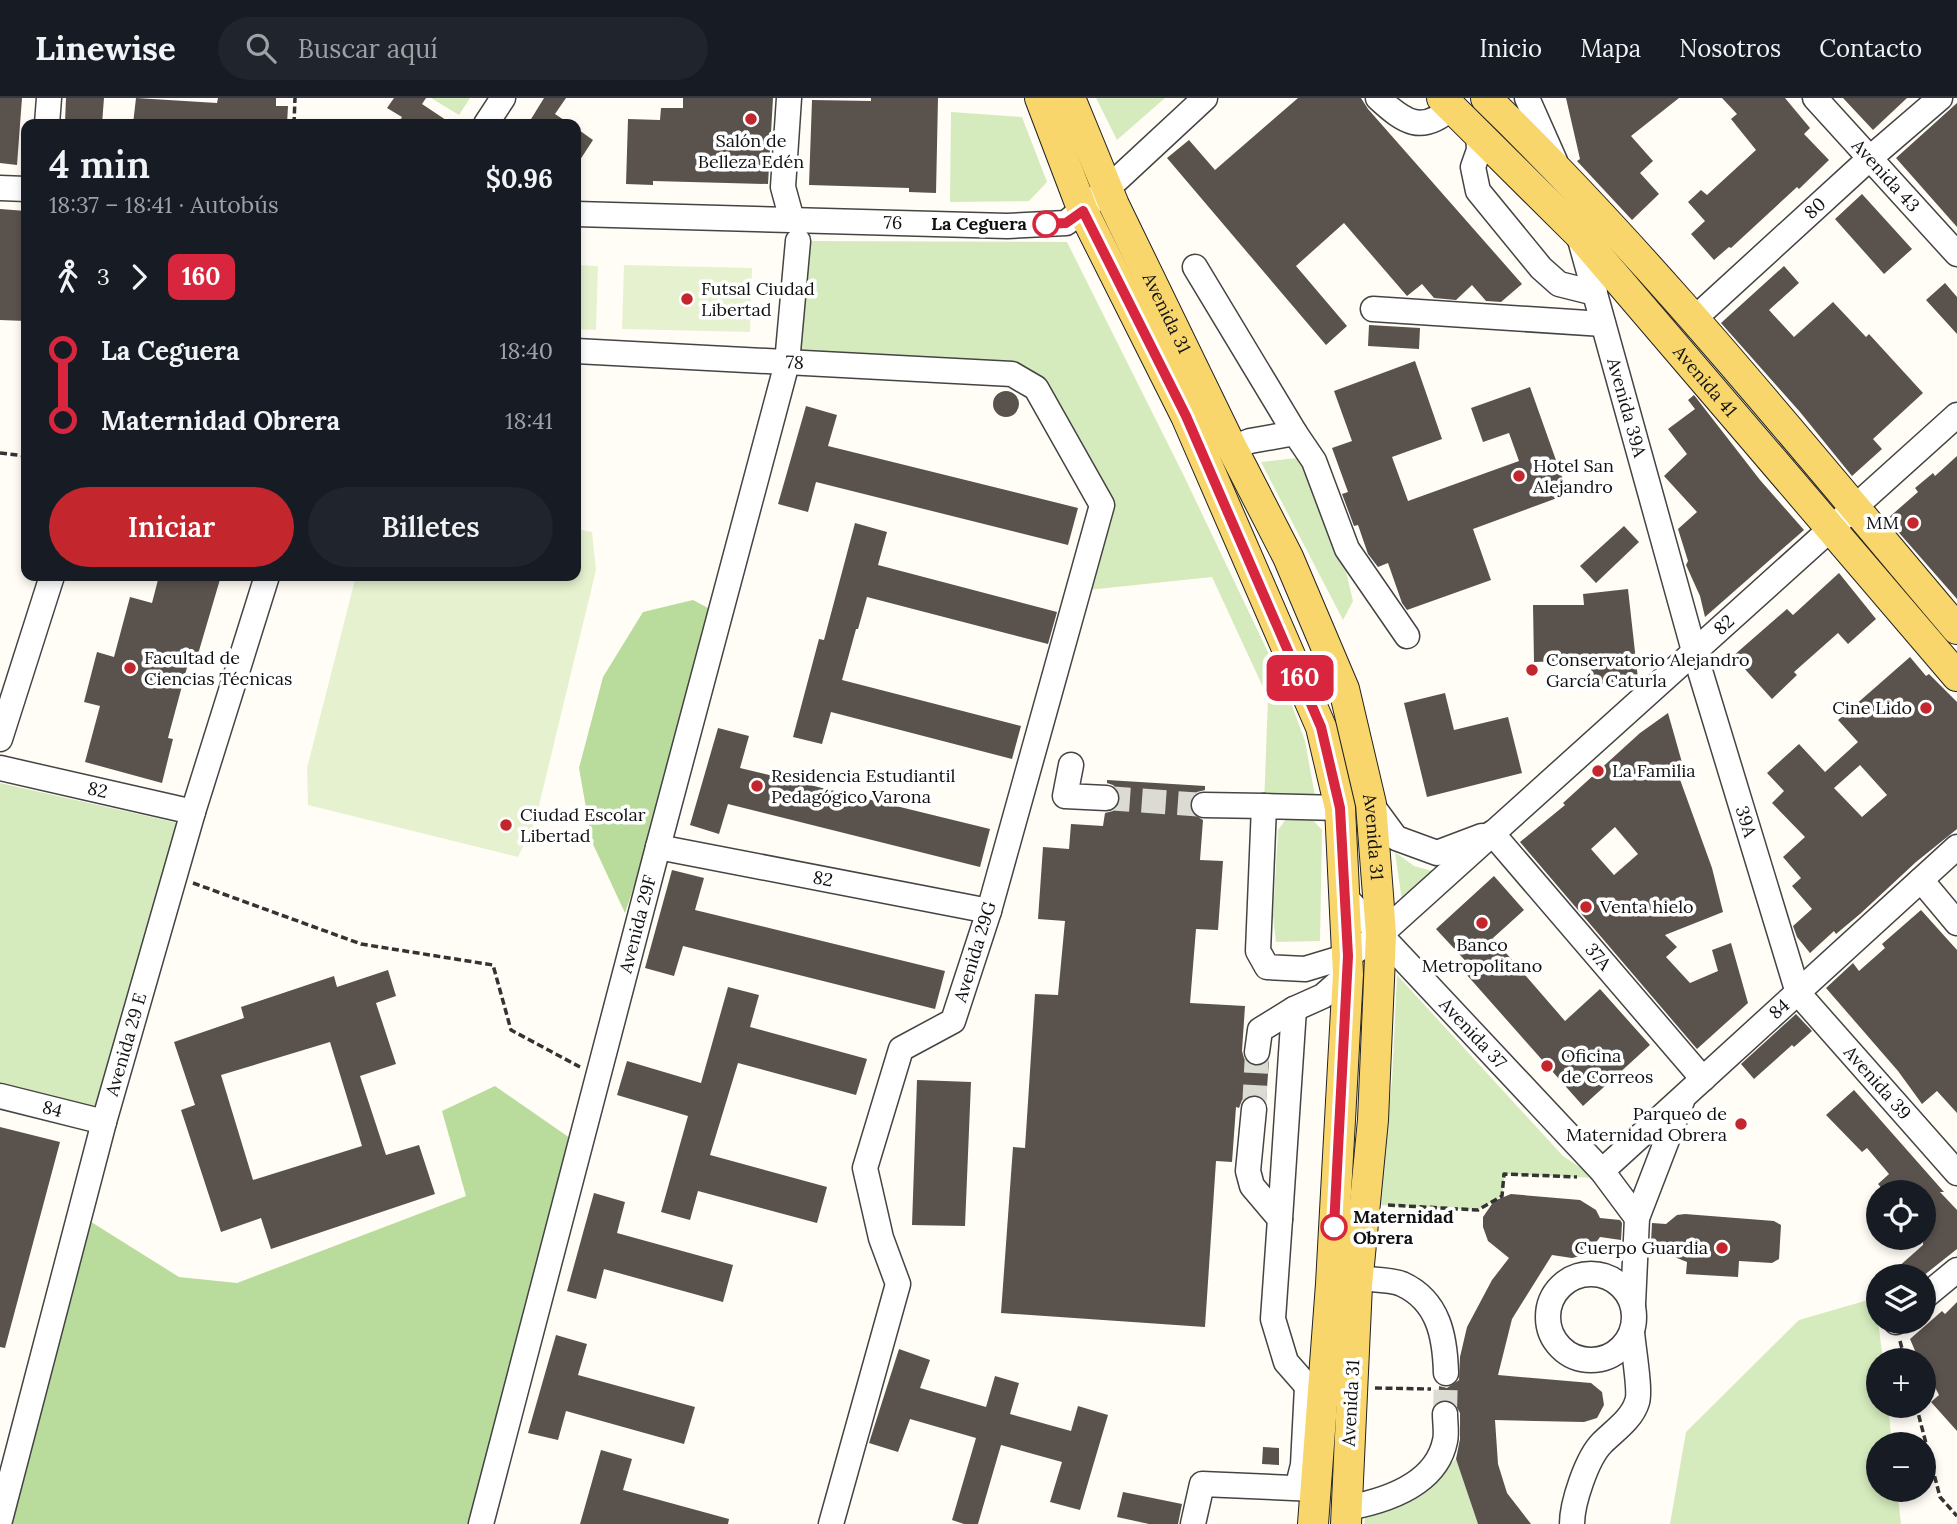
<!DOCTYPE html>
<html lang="es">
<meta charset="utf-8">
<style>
body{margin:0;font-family:Lora,serif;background:#20242c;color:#f1f3f6;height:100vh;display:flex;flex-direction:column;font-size:26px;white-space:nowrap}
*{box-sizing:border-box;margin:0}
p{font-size:23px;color:#9ea1a6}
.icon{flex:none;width:38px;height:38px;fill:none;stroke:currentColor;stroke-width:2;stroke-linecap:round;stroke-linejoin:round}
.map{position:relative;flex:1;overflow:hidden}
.details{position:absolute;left:21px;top:21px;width:560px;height:462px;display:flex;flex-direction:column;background:#171b24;border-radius:14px;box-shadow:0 4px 10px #0003}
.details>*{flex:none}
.badge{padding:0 14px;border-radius:10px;font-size:24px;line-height:46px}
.buttons{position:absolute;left:1866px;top:1082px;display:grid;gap:14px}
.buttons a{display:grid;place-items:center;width:70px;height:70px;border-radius:50%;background:#171b24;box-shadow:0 4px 10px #0003;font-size:35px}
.map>.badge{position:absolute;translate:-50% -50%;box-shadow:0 0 0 4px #fff}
.legs{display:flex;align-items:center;gap:10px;height:77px;padding:0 28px;font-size:23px}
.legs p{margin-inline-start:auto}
.summary{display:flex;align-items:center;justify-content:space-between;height:119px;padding:0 28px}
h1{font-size:38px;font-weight:600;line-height:52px}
.primary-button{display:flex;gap:14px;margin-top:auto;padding:14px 28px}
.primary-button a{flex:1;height:80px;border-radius:42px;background:#c4262e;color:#fff;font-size:28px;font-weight:600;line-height:80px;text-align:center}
.primary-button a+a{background:#20242c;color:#f1f3f6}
ul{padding:0 28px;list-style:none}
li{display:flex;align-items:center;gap:24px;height:70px;font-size:26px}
li i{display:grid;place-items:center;width:10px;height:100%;margin:0 9px;background:currentColor}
li i::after{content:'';width:18px;height:18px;margin:-9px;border:5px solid;border-radius:50%;background:#171b24}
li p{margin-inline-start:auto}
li:first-child i{background:linear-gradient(#0000 50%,currentColor 0)}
li:last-child i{background:linear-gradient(currentColor 50%,#0000 0)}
header{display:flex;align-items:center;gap:42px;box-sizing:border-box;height:98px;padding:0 35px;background:#171b24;border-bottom:2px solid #363941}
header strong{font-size:33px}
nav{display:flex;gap:38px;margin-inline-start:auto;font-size:24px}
.search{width:490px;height:63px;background:#20242c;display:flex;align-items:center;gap:18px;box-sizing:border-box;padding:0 24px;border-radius:38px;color:#9ea1a6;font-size:26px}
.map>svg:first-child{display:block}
.green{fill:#d5ebbd}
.forest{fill:#b9dc9c}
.pitch{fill:#e6f2cf}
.building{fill:#5a524d;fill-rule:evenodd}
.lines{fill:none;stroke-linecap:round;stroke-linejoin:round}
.minor-tunnel{stroke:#dbdad3;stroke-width:24;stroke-dasharray:24 12;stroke-linecap:butt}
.minor-casing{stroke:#444;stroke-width:27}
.major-casing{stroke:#222;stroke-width:32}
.path{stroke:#333;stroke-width:3.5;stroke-dasharray:7 3.5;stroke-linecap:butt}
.minor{stroke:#fff;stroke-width:24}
.major{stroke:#f9d66b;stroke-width:30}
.line-1-casing{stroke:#fff;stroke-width:16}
.line-1{stroke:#d7263d;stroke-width:10}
.poi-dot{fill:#c4262e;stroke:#fff;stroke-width:2.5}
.stop-1-dot{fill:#fff;stroke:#d7263d;stroke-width:3.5}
.labels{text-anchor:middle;stroke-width:7;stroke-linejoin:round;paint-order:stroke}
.poi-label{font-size:18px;fill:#111;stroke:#fff;text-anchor:start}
.street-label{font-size:18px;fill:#111;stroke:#fff}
.stop-label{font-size:18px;font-weight:bold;fill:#111;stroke:#fff;text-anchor:end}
</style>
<header>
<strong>Linewise</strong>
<div class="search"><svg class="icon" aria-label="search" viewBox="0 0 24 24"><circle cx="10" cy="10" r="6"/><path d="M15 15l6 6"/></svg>Buscar aquí</div>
<nav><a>Inicio</a><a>Mapa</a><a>Nosotros</a><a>Contacto</a></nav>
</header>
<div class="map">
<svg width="1957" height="1426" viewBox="0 0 1957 1426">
<rect width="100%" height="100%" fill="#fffdf5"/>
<path class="green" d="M431 0H470L459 17Z
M1096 0H1165L1117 42Z
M951 14 1022 19 1047 84 1029 103 950 104Z
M798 143 1067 144 1183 376 1287 594 1305 643 1317 709 1264 708 1268 600 1212 479 1078 493 1102 407 1036 290 787 265Z
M1297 360C1328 392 1343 460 1353 503L1343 522 1261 364Z
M0 685 178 725 98 1011 0 985Z
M1286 721H1312L1322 732 1320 843 1276 844 1273 818 1278 732Z
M1395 754 1414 768 1436 774 1402 803Z
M1397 877 1563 1058 1596 1080 1505 1076 1502 1098 1478 1112 1378 1107 1392 983Z
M1875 1200 1883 1262H1878V1307H1888L1892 1346H1878V1391H1897L1901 1426H1670L1686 1334 1799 1222Z
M1456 1361 1478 1426H1364L1365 1419C1389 1411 1417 1406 1435 1386 1442 1378 1447 1368 1456 1361Z"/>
<path class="forest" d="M693 502 710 511 649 744 625 815 592 744 579 670 603 579 643 514Z
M495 988 580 1047 481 1426H0L80 1117 179 1179 237 1185 466 1098 442 1013Z"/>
<path class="pitch" d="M576 167 598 168 596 232 576 231Z
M624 167 752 170 750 234 622 231Z
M576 431 592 434 596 472 535 724 518 759 308 707 307 670 356 478H576Z"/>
<path class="building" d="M0 0H22L17 67 0 65Z
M66 0H104L102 26 65 24Z
M136 0 217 5 218 0H276V8H288L287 26H133Z
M394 0H426L422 6 452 26H398L402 19 387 10Z
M544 0H566L555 16 570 26H528Z
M683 0H773L768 86 653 83V87L626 86 628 21 660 22 661 10H683Z
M871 0H938L936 95 909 94V90L809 87 812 2 871 3Z
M1298 0H1361L1368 11 1522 186 1501 204 1486 203 1472 187 1456 202 1434 200 1422 186 1407 198 1344 125 1296 168 1347 228 1326 247 1167 60 1189 42 1215 72Z
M1566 0H1679L1631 38 1653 63 1640 75 1659 96 1632 122 1577 63 1580 61Z
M1722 0H1785L1810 30 1804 36 1829 62 1799 91 1797 89 1731 150 1729 149 1714 162 1691 136 1705 123 1688 104 1701 92 1707 97 1756 52 1731 21 1737 16Z
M1843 0H1907L1873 32Z
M1957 5V129L1896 60Z
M576 30 593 42 576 68Z
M1862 96 1912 151 1884 176 1835 121Z
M0 111 26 113V223L0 222Z
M1784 168 1799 185 1769 212 1794 239 1833 204 1866 239 1869 236 1923 295 1873 341 1882 351 1852 378 1800 314 1721 225Z
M1945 185 1957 199V236L1926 202Z
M1369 227 1420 230 1419 251 1368 248Z
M1415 263 1442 341 1392 359 1408 403 1519 363 1509 335 1483 344 1471 310 1530 289 1568 396 1473 431 1491 482 1407 512 1402 505 1388 465 1378 469 1368 456 1358 427 1354 428 1342 396 1348 394 1332 350 1352 343 1334 293Z
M993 306a13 13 0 1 1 26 0a13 13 0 1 1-26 0Z
M1694 297 1760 382 1804 432 1705 519 1700 498 1686 467 1688 463 1678 431 1697 414 1664 378 1687 356 1668 331 1695 311 1688 302Z
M806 308 837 317 828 348 1078 410 1068 447 816 384 808 414 778 406Z
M1957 358V501L1887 421 1918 394 1915 390 1933 375 1935 378Z
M855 425 887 434 878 467 1057 514 1048 546 867 499 858 531H856L842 582 1021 628 1012 661 831 614 822 646 793 639 819 541 824 542Z
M1624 428 1639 444 1596 485 1580 468Z
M1839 475 1876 521 1848 546 1838 535 1794 574 1797 577 1772 601 1733 558 1787 511 1793 517Z
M159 478H221L196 563 189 562 168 640 173 641 162 685 85 664 100 608 84 604 97 554 114 559 130 499 152 505Z
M1628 491 1638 581 1593 587 1590 562 1534 564 1533 507H1584L1583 496Z
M1910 559 1926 578 1929 576 1957 604V731L1916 764 1860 816 1836 836 1834 833 1810 855 1797 839 1793 828 1812 811 1792 788 1801 780 1783 759 1805 739 1772 705 1784 693 1767 675 1799 646 1825 674 1858 644 1838 622ZM1860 667 1887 697 1862 719 1834 690Z
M1445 595 1454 632 1508 619 1522 675 1427 699 1404 605Z
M1668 615 1683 668 1678 676 1712 770 1723 814 1665 837 1677 849 1666 859 1690 885 1718 873 1712 852 1731 845 1748 905 1697 951 1520 744 1565 707 1563 705 1640 635ZM1615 729 1638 756 1614 777 1591 751Z
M718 630 749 638 740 670 990 731 980 769 728 706 719 736 690 727Z
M1107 682 1205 688V692L1197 694 1192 699 1189 706 1191 715 1203 722 1200 762 1223 763 1218 832 1196 831 1190 905 1245 908 1242 953 1244 960 1248 966 1256 969 1263 967 1269 963 1266 1003 1255 996 1242 1002 1239 1010 1236 1009 1232 1064 1216 1063 1205 1229 1001 1215 1013 1049 1025 1050 1035 896 1058 897 1065 823 1038 821 1043 749 1069 751 1071 726 1103 728 1105 715 1113 713 1121 701 1119 693 1113 687 1107 685Z
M672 772 704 780 695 812 945 873 935 911 683 848 674 878 645 870Z
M1494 778 1524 812 1493 840 1565 923 1600 891 1650 947 1583 1008 1466 876 1473 871 1436 831Z
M1921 812 1957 852V1015L1937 993 1922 1006 1898 973 1826 890 1853 865 1859 873 1885 850 1882 846Z
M388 872 396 898 376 905 396 966 360 978 386 1057 419 1047 435 1096 271 1151 261 1120 221 1134 181 1012 195 1007 174 944 244 920 241 909 334 878 337 889ZM330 944 362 1048 253 1082 221 977Z
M728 889 759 897 750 929 867 961 856 997 738 965 710 1057 827 1089 817 1125 698 1093 690 1122 661 1114 688 1018 617 997 627 963 701 985Z
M1796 916 1812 933 1794 949 1792 947 1754 981 1741 966Z
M917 982 971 984 965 1128 912 1127Z
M1854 992 1944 1094H1940L1957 1112V1151L1923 1178H1888L1923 1147V1094H1885L1878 1086 1889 1076 1867 1050 1862 1054 1826 1017Z
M0 1029 60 1044 5 1250 0 1249Z
M594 1095 625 1104 617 1135 733 1167 723 1204 604 1171 596 1201 567 1193Z
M1511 1096 1580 1102 1596 1112 1600 1120 1620 1122 1622 1125 1621 1142 1600 1139 1589 1154 1581 1158 1572 1160 1552 1157 1512 1221 1498 1277 1591 1285 1602 1294 1604 1307 1597 1320 1584 1324 1495 1322 1498 1366 1507 1395 1531 1426H1478L1456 1361 1460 1341V1315L1453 1303 1445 1301 1438 1303 1439 1288 1447 1290 1459 1282 1460 1259 1467 1229 1492 1182 1509 1160 1488 1143 1483 1129V1119L1494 1103Z
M1685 1116 1774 1123 1781 1127 1779 1161 1772 1165 1739 1163 1738 1179 1686 1176 1687 1164 1672 1158 1663 1147 1651 1145 1652 1125 1666 1126 1677 1117Z
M1957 1204V1333L1931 1304 1939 1297 1925 1270 1923 1271V1262H1919L1910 1241 1942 1213 1945 1216Z
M556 1237 587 1246 578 1277 695 1309 684 1346 566 1313 558 1342 528 1335Z
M899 1251 930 1262 920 1290 986 1309 995 1278 1019 1285 1010 1316 1071 1333 1078 1308 1108 1317 1080 1412 1050 1404 1062 1364 1001 1347 978 1426H964L952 1422 976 1340 910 1321 898 1354 869 1345Z
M1263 1349 1279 1350V1367L1262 1366Z
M601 1352 632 1361 623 1392 729 1421 728 1426H580Z
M1123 1394 1182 1406 1178 1426H1149L1117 1419Z"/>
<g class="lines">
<path class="minor-tunnel" d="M1106 700 1204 707
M1254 1011 1257 954
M1445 1316 1446 1275"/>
<defs>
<g id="minor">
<path d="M789 0 783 89 792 122"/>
<path d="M1378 0C1404 24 1422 37 1452 9"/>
<path d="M1527 0 1555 63"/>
<path id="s1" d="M1815 0 1957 156"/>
<path d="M47 26 49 0"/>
<path d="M486 26 503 0"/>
<path d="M1478 33 1479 52 1473 69 1478 93 1541 170 1559 186 1595 195"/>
<path d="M0 90 26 91"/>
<path id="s2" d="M576 116 1007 128 1066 125 1107 91 1205 0"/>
<path id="s3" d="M1579 138 1694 553 1798 895 1957 1075"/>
<path d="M1195 169 1295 335 1314 363 1347 451 1407 538"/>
<path d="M1373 211 1603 226"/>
<path id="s4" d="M1694 221 1869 61 1940 0"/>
<path id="s5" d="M576 253 1012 276 1036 290 1102 407 989 813 953 923 901 951 865 1070 881 1140 898 1186 831 1426"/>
<path d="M1232 350 1250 343 1295 335"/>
<path d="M0 641 52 478"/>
<path d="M1071 667 1065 698 1106 700"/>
<path id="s6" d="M0 670 193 714"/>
<path d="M1371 706 1396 740 1437 755 1482 738"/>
<path d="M1204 707 1264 708"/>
<path id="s7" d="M1340 710 1264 708 1258 853 1267 869 1305 871 1348 858 1381 836 1957 317"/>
<path id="s8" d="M1492 735 1703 981"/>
<path id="s9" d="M658 749 989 813"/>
<path d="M1921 782 1957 825"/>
<path id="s10" d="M1345 799 1602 1073 1637 1120"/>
<path d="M1257 954 1260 932 1294 911 1323 898 1348 876"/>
<path id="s11" d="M0 998 104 1024"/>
<path d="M1254 1011 1248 1073 1252 1088 1280 1121 1273 1221 1286 1264 1322 1305"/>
<path id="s12" d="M1602 1073 1957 749"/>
<path d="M1280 1121 1294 911"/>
<circle cx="1591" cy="1219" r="43"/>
<path d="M1358 1180C1371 1182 1390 1181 1402 1186 1439 1203 1445 1239 1446 1275"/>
<path d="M1923 1200 1957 1172"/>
<path d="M1633 1206 1637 1120 1682 1003"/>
<path d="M1896 1224V1223"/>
<path d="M1300 1379 1303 1367 1307 1289"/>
<path d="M1347 1410C1385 1403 1436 1387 1445 1343 1447 1335 1445 1325 1445 1316"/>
<path id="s13" d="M0 1422 104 1024 193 714 267 478"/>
<path id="s14" d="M481 1426 658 749 787 265 798 143"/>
<path d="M1193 1426 1202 1386 1315 1391"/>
<path d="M1572 1426C1572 1405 1587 1360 1602 1345 1614 1333 1632 1321 1637 1304 1641 1294 1633 1248 1632 1234"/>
</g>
<g id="major">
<path d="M1040 0 1083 113 1186 318 1321 629 1340 710 1348 876 1331 1186 1313 1426"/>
<path id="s15" d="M1070 0 1114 107 1232 350 1288 459 1344 591 1371 706 1381 836 1373 1022 1357 1187 1346 1426"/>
<path id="s16" d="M1442 0 1579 136 1957 578"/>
<path d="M1486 0C1656 165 1804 351 1957 531"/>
</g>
</defs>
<use href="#minor" class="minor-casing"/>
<use href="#major" class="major-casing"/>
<path class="path" d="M294 26 295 0
M0 355 26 358
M193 785 361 846 493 867 511 932 580 969
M1388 1107 1478 1112 1502 1098 1504 1076 1577 1079
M1900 1243 1905 1262
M1375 1290 1431 1291
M1916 1307 1940 1399 1957 1418"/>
<use href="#minor" class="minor"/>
<use href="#major" class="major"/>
</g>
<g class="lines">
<defs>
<path id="line-1" d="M1046 126 1066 125 1083 113 1186 318 1321 629 1340 710 1348 858 1334 1129"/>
</defs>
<use href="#line-1" class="line-1-casing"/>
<use href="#line-1" class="line-1"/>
</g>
<g class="poi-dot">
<circle cx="751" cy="21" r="7"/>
<circle cx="687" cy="201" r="7"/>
<circle cx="1519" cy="378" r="7"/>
<circle cx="1913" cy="425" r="7"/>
<circle cx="130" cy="570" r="7"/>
<circle cx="1532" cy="572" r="7"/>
<circle cx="1926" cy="610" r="7"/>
<circle cx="1598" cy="673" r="7"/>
<circle cx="757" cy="688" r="7"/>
<circle cx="506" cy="727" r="7"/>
<circle cx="1586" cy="809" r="7"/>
<circle cx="1482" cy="825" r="7"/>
<circle cx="1547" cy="968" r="7"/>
<circle cx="1741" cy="1026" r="7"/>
<circle cx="1722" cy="1150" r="7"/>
</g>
<g class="stop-1-dot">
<circle cx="1046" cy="126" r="12"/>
<circle cx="1334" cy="1129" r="12"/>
</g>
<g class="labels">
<g class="poi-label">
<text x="751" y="49" text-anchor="middle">Salón de<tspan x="751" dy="21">Belleza Edén</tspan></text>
<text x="701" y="197">Futsal Ciudad<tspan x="701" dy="21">Libertad</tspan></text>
<text x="1533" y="374">Hotel San<tspan x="1533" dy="21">Alejandro</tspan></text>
<text x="1899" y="431" text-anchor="end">MM</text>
<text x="144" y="566">Facultad de<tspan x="144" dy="21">Ciencias Técnicas</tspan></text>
<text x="1546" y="568">Conservatorio Alejandro<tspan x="1546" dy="21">García Caturla</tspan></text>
<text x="1912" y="616" text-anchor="end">Cine Lido</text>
<text x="1612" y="679">La Familia</text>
<text x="771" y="684">Residencia Estudiantil<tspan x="771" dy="21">Pedagógico Varona</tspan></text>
<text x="520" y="723">Ciudad Escolar<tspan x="520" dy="21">Libertad</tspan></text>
<text x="1600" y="815">Venta hielo</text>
<text x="1482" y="853" text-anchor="middle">Banco<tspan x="1482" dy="21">Metropolitano</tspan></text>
<text x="1561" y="964">Oficina<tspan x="1561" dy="21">de Correos</tspan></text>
<text x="1727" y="1022" text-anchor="end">Parqueo de<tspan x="1727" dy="21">Maternidad Obrera</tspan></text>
<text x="1708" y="1156" text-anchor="end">Cuerpo Guardia</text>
</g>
<g class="street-label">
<text dy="6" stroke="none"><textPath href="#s1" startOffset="105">Avenida 43</textPath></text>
<text dy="6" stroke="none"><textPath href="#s4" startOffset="164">80</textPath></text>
<text dy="6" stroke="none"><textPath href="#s2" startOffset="317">76</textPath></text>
<text dy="6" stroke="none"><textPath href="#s15" startOffset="236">Avenida 31</textPath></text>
<text dy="6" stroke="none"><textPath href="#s5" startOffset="219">78</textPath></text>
<text dy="6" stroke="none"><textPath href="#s16" startOffset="387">Avenida 41</textPath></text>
<text dy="6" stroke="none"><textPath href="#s3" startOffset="178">Avenida 39A</textPath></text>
<text dy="6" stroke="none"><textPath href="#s7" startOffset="824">82</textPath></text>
<text dy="6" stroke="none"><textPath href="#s6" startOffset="100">82</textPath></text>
<text dy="6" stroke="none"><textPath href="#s3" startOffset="609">39A</textPath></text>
<text dy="6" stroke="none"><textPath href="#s15" startOffset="803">Avenida 31</textPath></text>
<text dy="6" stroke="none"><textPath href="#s9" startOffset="168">82</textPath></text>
<text dy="6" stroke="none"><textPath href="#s14" startOffset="620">Avenida 29F</textPath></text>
<text transform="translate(975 854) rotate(-73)" y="6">Avenida 29G</text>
<text dy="6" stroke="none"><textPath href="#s8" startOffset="163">37A</textPath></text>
<text dy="6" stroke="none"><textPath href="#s12" startOffset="240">84</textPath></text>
<text dy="6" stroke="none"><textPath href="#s10" startOffset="187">Avenida 37</textPath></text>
<text dy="6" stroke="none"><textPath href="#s13" startOffset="492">Avenida 29 E</textPath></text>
<text dy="6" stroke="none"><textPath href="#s3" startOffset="908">Avenida 39</textPath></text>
<text dy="6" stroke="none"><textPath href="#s11" startOffset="54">84</textPath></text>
<text transform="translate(1351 1305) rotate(-87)" y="6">Avenida 31</text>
</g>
<g class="stop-label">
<text x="1027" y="132">La Ceguera</text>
<text x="1353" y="1125" text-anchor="start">Maternidad<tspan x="1353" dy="21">Obrera</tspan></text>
</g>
</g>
</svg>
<div class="buttons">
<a><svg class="icon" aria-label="locate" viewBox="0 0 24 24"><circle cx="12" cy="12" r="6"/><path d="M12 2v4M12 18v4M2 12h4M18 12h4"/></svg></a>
<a><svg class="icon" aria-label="layers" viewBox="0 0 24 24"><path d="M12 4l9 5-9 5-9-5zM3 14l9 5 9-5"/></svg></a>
<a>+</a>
<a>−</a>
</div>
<b class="badge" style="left:1300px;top:580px;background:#d7263d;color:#fff">160</b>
<section class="details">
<div class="summary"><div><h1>4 min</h1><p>18:37 – 18:41 · Autobús</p></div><b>$0.96</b></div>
<div class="legs"><svg class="icon" aria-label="walk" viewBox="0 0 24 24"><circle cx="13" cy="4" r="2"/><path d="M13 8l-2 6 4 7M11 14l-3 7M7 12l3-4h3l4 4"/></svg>3<svg class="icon" aria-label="forward" viewBox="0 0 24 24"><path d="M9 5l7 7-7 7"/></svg><b class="badge" style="background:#d7263d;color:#fff">160</b></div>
<ul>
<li><i style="color:#d7263d"></i><b>La Ceguera</b><p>18:40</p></li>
<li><i style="color:#d7263d"></i><b>Maternidad Obrera</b><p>18:41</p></li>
</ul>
<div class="primary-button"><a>Iniciar</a><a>Billetes</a></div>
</section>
</div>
